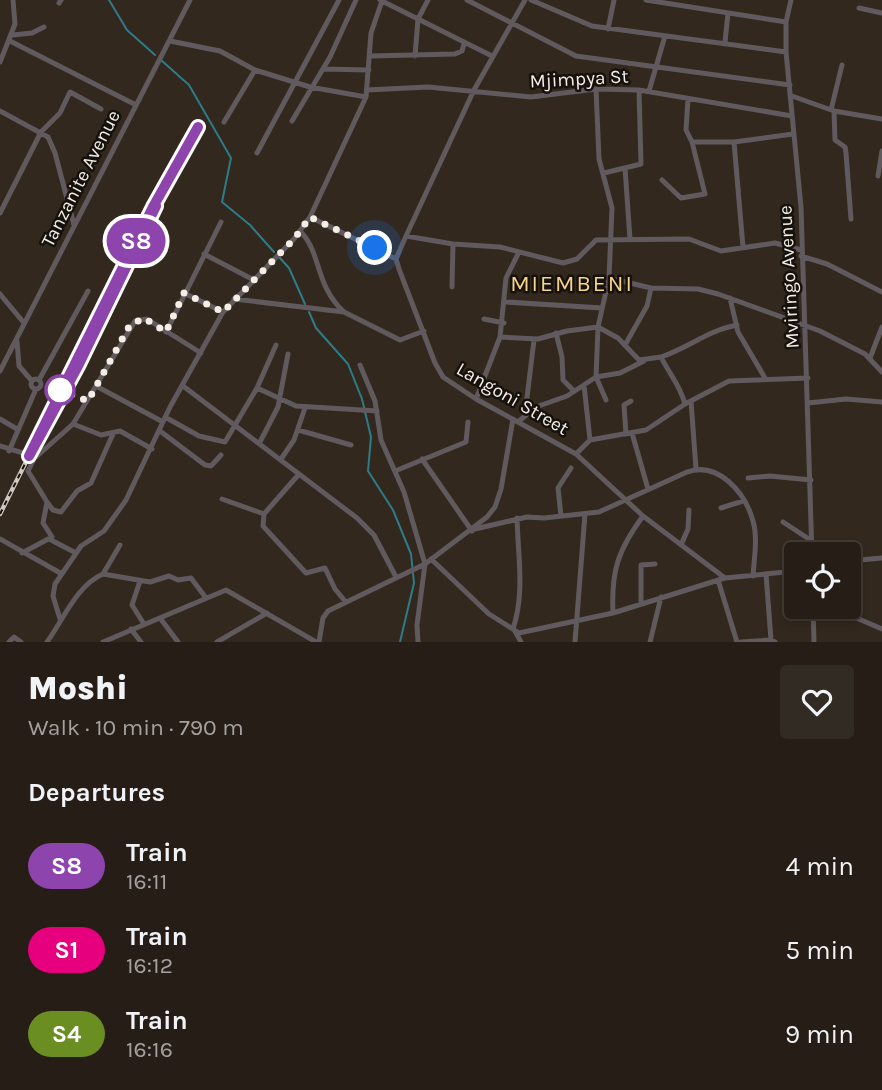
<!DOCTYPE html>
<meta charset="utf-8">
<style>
body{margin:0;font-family:Karla,sans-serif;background:#322b23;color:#f1f3f6;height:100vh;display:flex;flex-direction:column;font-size:26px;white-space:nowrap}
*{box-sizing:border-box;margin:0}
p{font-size:23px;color:#a4a2a1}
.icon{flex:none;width:38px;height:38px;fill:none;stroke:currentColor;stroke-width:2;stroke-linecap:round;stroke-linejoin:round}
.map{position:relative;height:642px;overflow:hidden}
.sheet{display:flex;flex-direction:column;background:#261e16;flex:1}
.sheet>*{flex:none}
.badge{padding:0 14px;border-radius:23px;font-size:24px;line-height:46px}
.tools{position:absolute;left:784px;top:542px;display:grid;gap:14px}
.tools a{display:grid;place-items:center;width:77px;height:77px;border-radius:7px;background:#261e16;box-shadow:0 4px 10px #0003,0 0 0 2px #423c35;font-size:35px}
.you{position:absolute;width:35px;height:35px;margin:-18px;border:5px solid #fff;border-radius:50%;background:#1a73e8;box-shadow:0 0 0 10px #1a73e833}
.map>.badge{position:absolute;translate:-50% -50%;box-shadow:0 0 0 4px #fff}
h2{padding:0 28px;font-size:26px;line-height:63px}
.round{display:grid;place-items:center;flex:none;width:74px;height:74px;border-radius:7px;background:#322b23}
.head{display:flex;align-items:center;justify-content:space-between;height:119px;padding:0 28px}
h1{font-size:33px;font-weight:800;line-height:52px}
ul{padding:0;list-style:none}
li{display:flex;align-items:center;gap:21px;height:84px;padding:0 28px}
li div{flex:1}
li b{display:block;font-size:26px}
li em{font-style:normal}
li .badge{min-width:77px;font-weight:700;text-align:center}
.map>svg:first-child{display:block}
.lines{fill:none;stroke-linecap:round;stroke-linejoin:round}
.stream{stroke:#2e7b8a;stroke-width:2}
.minor{stroke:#605a5e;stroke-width:5}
.rail-casing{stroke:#cfc8c0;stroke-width:4.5}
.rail{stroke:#16110d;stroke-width:2;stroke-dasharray:5;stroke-linecap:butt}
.line-casing{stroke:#fff;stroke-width:16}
.line{stroke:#8e44ad;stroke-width:10}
.walk{stroke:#f5eee7;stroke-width:7;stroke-dasharray:0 12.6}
.stop-dot{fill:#fff;stroke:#8e44ad;stroke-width:3.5}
.labels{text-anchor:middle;stroke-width:5;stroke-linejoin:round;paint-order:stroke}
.street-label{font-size:19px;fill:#f5eee7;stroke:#16110d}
.quarter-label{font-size:23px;letter-spacing:2px;fill:#f4d489;stroke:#16110d}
</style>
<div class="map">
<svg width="882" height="642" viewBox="0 0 882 642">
<rect width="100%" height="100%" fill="#32281d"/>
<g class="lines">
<path class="stream" d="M109 0 127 30 155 55
M161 60 189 85 231 158 222 202 250 225 274 252
M279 257 289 268 305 304
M309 312 316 328 348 364 362 399 371 437 368 471 393 510 411 554 414 583 400 642"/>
<path class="minor" d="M380 0 492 56
M467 0 576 56 790 85
M525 0 474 90 406 236 396 259 399 269 435 363 443 377 476 399 576 454 643 516 725 578
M531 0 592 26 786 52
M646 0 786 22
M791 0 786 22V52L801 207 812 555
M59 3 61 0
M859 8 882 13
M608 29 614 0
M13 35 32 33 44 27
M10 41 136 105
M170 41 220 51 255 70 310 87 366 97
M725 42 728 13
M370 56 455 54 462 51 464 44
M415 56 418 19 428 0
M0 62 15 24 13 0
M323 69 369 70
M596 89 599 159 612 208 609 278 598 327 596 377 606 400
M367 90 428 87 531 97 596 89 639 90 792 116
M649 91 665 36
M792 96 834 111 882 119
M688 99 686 130 692 142H734L793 134
M831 110 842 65
M0 111 48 137 55 153 74 225
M834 111 835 140 845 147 846 153 851 219
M292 121 330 57 356 0
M224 122 255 70
M734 142 743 247
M257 153 339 0
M625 168 630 239
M604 173 641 164 639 90
M878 176 882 151
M662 180 681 198 705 194 692 142
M0 213 41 132 60 113 70 92 101 109
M310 217 396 259
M300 231C322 253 314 284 344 312
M406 236 453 244 500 247 563 263 577 259 596 240 689 239 721 251 775 243 801 250
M204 254 252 279
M801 256 827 264 882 292
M609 278 651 288 698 289 718 294 820 331 865 354 882 372
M452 287 453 244
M184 293 223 312
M0 294 24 323
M730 298 738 332 765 378
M234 299 344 312 400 340 424 331
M506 302 602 308
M484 319 504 323
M166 332 221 222
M556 333 562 357 563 380 574 391
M500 337 538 339 567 331 598 327 618 338 639 360 661 357C670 375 680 385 685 404
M17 341 19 366 32 381
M625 345 647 306 651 288
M661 357C688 348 709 330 737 325
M870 358 882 327
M360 365 375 401 381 440 404 492 425 564 417 625 418 642
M0 371 190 0
M31 384a5 5 0 1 1 10 0a5 5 0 1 1-10 0Z
M39 380 88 291
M584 385 590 440
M96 386 163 422
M183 386 357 518 374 535 396 577
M257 388 296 406 377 411
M476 399 500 337 506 278 519 252
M691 401 696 469
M808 403 846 399 882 402
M525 414 534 340
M165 417 199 436 225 442 257 388 276 345
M0 419 17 429
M519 421 536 407 567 396 596 377 620 373 644 361
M73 424 101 435 120 431 152 449
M298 430 351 445
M160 431 205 465 211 466 221 455
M632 433 648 489
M626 434 624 405 631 401
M260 442 278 407 288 354
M0 446 36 457 73 424 135 321 147 319 201 353
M9 451 36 389
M576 454 590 440 646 430 685 404 729 381 808 378
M281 459 294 440 305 408
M422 459 472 531
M395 471 466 442 468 422
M299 474 264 514 263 526 306 573 325 568 335 589 345 601
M748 478 770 476 811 480
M222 499 264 514
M47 502 53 510 61 512 77 491 91 483 113 434
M721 508 743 501
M561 516 558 488 571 468
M783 522 812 541
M475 529 527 517 544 518 599 512 687 472C718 461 745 492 753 521 758 538 754 559 753 576
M0 539 62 574
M51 540 76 553
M681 545 688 529 689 510
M22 553 52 537 43 523 47 502 28 471 35 457
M431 559 489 614 519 633 613 613 725 578 796 571
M849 561 882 558
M103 574 120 545
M766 574 771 640 775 642
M718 580 737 642
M140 581 132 605 144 624
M641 604V565L655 564
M813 607 814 642
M831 607 882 629
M613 613C611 571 618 550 643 516
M160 618 178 642
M60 619 53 596 55 584 81 546 104 531 126 500 170 407 223 312 294 239 310 217 366 97 371 33 382 1
M131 629 141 642
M513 629C525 593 518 556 517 518
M515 631 521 642
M9 642 14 637 21 642
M47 642C63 620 77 585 103 574L150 582 169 576 178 580 191 578 206 598
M103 642 226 590 316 642
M217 642 267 613
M319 642 323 618 328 611 425 564 487 517 495 507 501 489 513 419
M575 642 585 514
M650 642 661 597
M741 642 771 640"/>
<defs>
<path id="rail" d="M0 514 153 207 198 127"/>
</defs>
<use href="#rail" class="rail-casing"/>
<use href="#rail" class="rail"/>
</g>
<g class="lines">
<defs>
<path id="line" d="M156 206 78 366 29 456 153 207 198 127"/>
</defs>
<use href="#line" class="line-casing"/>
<use href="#line" class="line"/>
<path class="walk" d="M60 390 88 401 130 325 144 318 166 332 184 293 223 312 294 239 310 217 375 248"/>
</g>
<circle class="stop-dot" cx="60" cy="390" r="14"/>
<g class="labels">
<g class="street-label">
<text transform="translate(579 78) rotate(-3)" y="7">Mjimpya St</text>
<text transform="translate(80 178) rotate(-63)" y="7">Tanzanite Avenue</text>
<text transform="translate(788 277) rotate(-93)" y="7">Mviringo Avenue</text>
<text transform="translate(513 398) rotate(30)" y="7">Langoni Street</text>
</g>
<g class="quarter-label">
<text x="572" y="291">MIEMBENI</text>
</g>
</g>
</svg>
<div class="tools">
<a><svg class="icon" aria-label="locate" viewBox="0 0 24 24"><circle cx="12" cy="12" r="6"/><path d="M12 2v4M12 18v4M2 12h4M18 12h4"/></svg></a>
</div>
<div class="you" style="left:375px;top:248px"></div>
<b class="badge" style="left:136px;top:241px;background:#8e44ad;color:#fff">S8</b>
</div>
<section class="sheet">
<div class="head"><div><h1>Moshi</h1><p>Walk · 10 min · 790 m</p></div><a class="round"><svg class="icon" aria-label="heart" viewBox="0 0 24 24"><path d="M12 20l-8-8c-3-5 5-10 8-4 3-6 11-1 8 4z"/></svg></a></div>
<h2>Departures</h2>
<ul>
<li><span class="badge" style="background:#8e44ad;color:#fff">S8</span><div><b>Train</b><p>16:11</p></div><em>4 min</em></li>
<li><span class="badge" style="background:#e6007e;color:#fff">S1</span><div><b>Train</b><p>16:12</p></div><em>5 min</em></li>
<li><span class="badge" style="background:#6b8e23;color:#fff">S4</span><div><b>Train</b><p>16:16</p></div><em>9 min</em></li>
</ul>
</section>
